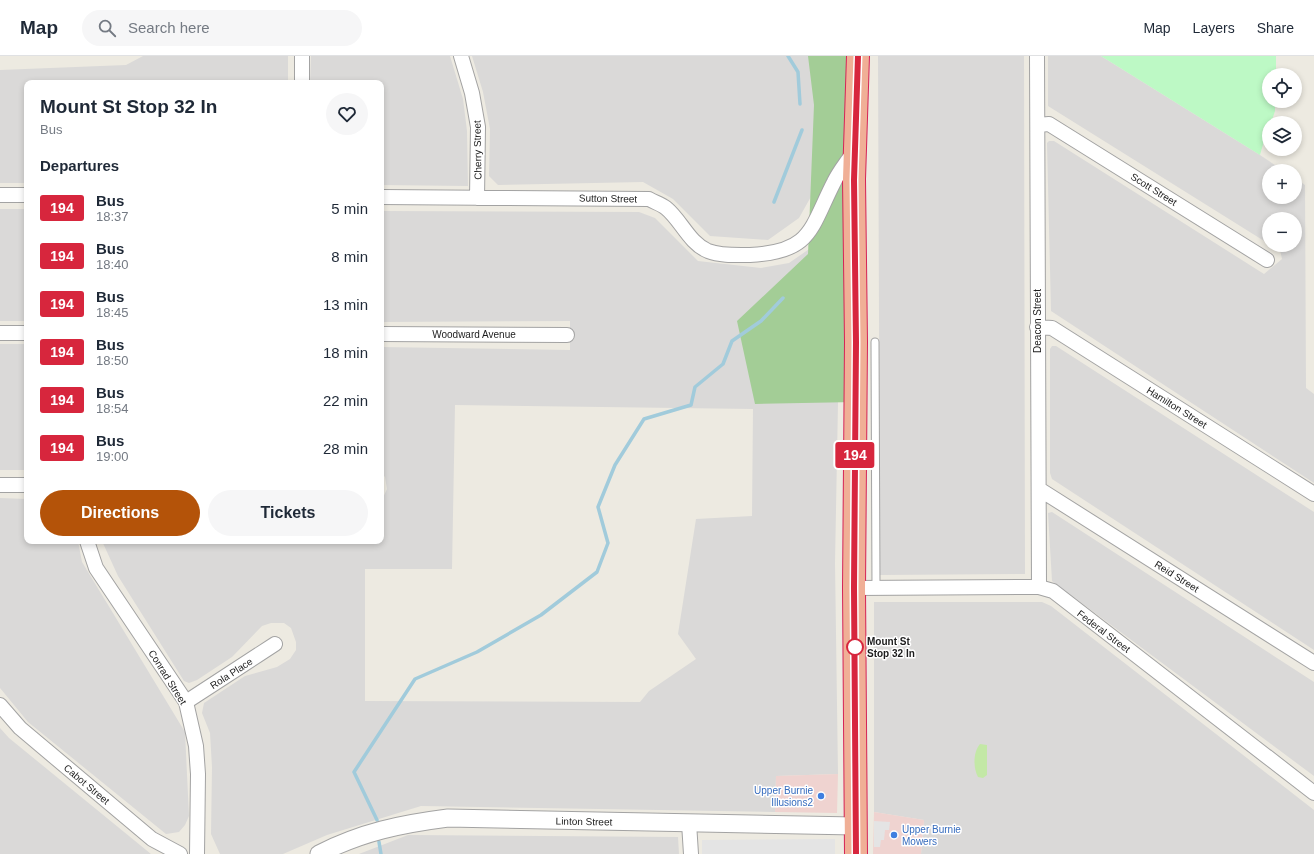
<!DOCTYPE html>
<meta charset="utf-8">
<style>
body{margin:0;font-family:Arial,sans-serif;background:#f6f6f7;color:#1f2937;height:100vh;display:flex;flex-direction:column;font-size:15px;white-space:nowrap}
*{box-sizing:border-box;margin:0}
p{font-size:13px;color:#747a83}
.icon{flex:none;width:22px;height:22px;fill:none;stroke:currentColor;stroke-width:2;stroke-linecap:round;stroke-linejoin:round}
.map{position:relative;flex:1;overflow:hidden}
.panel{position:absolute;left:24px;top:24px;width:360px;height:464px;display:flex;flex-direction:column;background:#fff;border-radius:8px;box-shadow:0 2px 6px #0003}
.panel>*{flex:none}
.badge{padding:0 8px;border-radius:3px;font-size:14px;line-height:26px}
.controls{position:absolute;left:1262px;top:12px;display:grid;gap:8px}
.controls a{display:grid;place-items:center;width:40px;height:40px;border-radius:50%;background:#fff;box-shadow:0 2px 6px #0003;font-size:20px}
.map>.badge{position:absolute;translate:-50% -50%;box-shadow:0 0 0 2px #fff}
h2{padding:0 16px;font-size:15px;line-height:36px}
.round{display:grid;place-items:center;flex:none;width:42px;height:42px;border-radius:21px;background:#f6f6f7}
.overview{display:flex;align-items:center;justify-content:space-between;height:68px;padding:0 16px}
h1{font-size:19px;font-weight:700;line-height:30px}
.action{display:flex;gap:8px;margin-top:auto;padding:8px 16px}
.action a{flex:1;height:46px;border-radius:24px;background:#b45309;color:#fff;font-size:16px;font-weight:700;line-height:46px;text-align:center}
.action a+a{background:#f6f6f7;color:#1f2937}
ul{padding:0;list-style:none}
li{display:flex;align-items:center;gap:12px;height:48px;padding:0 16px}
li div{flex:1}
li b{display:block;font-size:15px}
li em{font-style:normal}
li .badge{min-width:44px;font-weight:700;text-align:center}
header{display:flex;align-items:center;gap:24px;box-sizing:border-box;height:56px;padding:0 20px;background:#fff;border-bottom:1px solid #e0e1e3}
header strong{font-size:19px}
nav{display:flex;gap:22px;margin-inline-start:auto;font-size:14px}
.search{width:280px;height:36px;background:#f6f6f7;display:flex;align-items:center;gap:10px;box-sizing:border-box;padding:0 14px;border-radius:22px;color:#747a83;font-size:15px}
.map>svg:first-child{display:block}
.residential{fill:#dad9d8;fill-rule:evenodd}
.commercial{fill:#efd3d0}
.grass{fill:#c3e8a6}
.forest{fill:#a3cd96}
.park{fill:#bdf9c5}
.parking{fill:#e4e4e4}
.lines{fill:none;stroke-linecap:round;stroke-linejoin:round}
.stream{stroke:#a1cbdb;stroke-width:3.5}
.service-casing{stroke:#a3a3a3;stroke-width:9}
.minor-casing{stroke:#a3a3a3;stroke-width:16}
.tertiary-casing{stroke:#a3a3a3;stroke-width:19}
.trunk-casing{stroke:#d52457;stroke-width:24}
.service{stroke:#fff;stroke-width:7}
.minor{stroke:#fff;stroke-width:14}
.tertiary{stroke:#fff;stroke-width:17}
.trunk{stroke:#f0af96;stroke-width:22}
.line-casing{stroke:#fff;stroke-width:9}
.line{stroke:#d7263d;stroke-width:6}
.stop-dot{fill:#fff;stroke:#d7263d;stroke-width:2}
.shop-dot{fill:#3f7fe0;stroke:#fff;stroke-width:1.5}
.labels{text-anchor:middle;stroke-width:3;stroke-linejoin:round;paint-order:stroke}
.street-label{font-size:10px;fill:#1c1c1c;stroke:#fff}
.stop-label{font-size:10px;font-weight:bold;fill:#1c1c1c;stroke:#fff;text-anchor:start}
.shop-label{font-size:10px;fill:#366cbe;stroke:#fff;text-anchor:end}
</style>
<header>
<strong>Map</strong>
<div class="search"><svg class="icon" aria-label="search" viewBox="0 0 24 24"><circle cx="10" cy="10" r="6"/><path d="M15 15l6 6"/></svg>Search here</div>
<nav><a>Map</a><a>Layers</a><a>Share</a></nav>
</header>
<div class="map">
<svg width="1314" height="798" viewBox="0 0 1314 798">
<rect width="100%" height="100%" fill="#edeae1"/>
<path class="residential" d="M143 0H288V27H27V127H0V14L126 9Z
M311 0H450L463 43 467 75 468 130 381 129V27H310Z
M472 0H845L831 105 799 162 768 184 710 180 673 143 643 126 498 129 489 120 490 73 483 36Z
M878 0H1024L1025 518 880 519Z
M1048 0H1101L1260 99 1284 115H1269V141H1295V122L1305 129 1306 332 1314 338V427L1051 255 1047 87 1049 85H1054L1264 218 1282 203 1280 194 1271 189H1295V163H1269V188L1048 50Z
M842 134 835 507 838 718 776 720 775 756 421 750 327 779 283 798H220L211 778 212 711 210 677 202 657 204 647 245 620 277 611 290 603 296 594V586L291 572 284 567H271L262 570 232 601 197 624 189 627 184 625 118 520 102 485H381V446L387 433 385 421 381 417V291L570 294V265L381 266V155L639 156 655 162 698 205 761 212 789 207 815 189ZM455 349 753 353 752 460 696 463 678 578 696 603 649 635 640 646 365 645V513H452Z
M0 153H27V265H0Z
M0 288H27V414H0Z
M1052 290H1056L1314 456V594L1052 423 1050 417V293Z
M0 442 27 443V485H78L82 506 185 676 189 760 185 769 179 776 166 778 28 666 0 632Z
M1052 456 1314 626V720L1052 525 1048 457Z
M874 546H1042L1051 550 1314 754V798H921L924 764 874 756Z
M0 672 9 682 151 798H0Z
M408 779 678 781 679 798H359Z"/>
<path class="commercial" d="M838 718 837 757 775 756 776 720Z
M874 756 924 764 921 798H873Z"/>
<path class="grass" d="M980 688 987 689V719L983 722 978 721C973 712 973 696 980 688Z"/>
<path class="forest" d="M808 0H858L856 346 755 348 737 265 808 198 814 49Z"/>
<path class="park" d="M1101 0H1276V19H1269V45H1275V55L1271 67H1269L1260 99Z"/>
<path class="parking" d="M874 765 890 766 889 774H885L884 784H881L880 791H874Z
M835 783V798H702V784Z"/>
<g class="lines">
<path class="stream" d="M788 0 798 16 800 48
M774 146 802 74
M377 764 354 716 415 623 477 596 541 559 597 516 608 487 598 451 615 409 644 363 691 349 695 331 723 308 732 285 761 265 783 242
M379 786 381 798"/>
<defs>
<path id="service" d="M875 286 876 531"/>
<path id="minor" d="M461 0 472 37 478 71 477 142
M1037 0 1039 531
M302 27V0
M1038 69 1049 68 1267 204
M0 139H27
M381 141 649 143C654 146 661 148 666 152 681 164 689 187 708 195 721 200 737 199 750 199 812 196 810 173 834 126 839 115 848 105 854 95
M1037 271 1052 272 1314 438
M0 277H27
M381 278 567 279
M0 429H27
M1039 433 1314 607
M87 485 96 512 186 646 196 690 198 718 197 798
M854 532 1039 531 1053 535 1314 737
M186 646 275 588
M0 649 20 672 152 783 180 798
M689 767 691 798"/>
<path id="tertiary" d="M319 798C362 776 401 768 448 762L855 770"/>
<path id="trunk" d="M856 798 854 532 856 286 854 123 858 0"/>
</defs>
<use href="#service" class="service-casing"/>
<use href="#minor" class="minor-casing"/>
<use href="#tertiary" class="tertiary-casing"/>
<use href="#trunk" class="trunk-casing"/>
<use href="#service" class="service"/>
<use href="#minor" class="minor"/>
<use href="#tertiary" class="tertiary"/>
<use href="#trunk" class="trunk"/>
</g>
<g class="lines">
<defs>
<path id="line" d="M856 798 854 532 856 286 854 124 858 0"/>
</defs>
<use href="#line" class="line-casing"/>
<use href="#line" class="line"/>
</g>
<circle class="stop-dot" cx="855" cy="591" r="8"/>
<g class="shop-dot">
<circle cx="821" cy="740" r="4"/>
<circle cx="894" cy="779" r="4"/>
</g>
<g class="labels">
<g class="street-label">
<text transform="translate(477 94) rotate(-91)" y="4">Cherry Street</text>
<text transform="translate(1154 133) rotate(32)" y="4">Scott Street</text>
<text transform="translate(608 142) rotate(1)" y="4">Sutton Street</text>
<text transform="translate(1037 265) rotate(-90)" y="4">Deacon Street</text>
<text x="474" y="282">Woodward Avenue</text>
<text transform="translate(1177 351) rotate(32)" y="4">Hamilton Street</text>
<text transform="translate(1177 520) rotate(32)" y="4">Reid Street</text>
<text transform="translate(1104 575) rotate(37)" y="4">Federal Street</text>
<text transform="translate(231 617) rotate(-33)" y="4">Rola Place</text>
<text transform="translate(168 621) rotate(58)" y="4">Conrad Street</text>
<text transform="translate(87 728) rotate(40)" y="4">Cabot Street</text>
<text transform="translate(584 765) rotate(1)" y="4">Linton Street</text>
</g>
<g class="stop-label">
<text x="867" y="589">Mount St<tspan x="867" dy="12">Stop 32 In</tspan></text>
</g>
<g class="shop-label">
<text x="813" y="738">Upper Burnie<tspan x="813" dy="12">Illusions2</tspan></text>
<text x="902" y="777" text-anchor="start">Upper Burnie<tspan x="902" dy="12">Mowers</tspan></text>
</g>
</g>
</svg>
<div class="controls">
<a><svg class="icon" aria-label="locate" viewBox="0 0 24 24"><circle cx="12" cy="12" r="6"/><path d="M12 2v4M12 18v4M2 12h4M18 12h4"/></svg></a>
<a><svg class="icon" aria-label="layers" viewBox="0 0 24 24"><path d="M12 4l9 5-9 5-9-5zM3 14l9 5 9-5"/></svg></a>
<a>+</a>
<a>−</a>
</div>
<b class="badge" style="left:855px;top:399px;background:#d7263d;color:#fff">194</b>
<section class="panel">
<div class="overview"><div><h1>Mount St Stop 32 In</h1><p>Bus</p></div><a class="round"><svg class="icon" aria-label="heart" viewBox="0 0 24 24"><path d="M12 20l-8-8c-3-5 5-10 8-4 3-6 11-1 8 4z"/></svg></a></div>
<h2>Departures</h2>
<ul>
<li><span class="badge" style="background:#d7263d;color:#fff">194</span><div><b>Bus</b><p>18:37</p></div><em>5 min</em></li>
<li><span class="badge" style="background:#d7263d;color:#fff">194</span><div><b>Bus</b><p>18:40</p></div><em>8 min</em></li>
<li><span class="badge" style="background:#d7263d;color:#fff">194</span><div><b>Bus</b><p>18:45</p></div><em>13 min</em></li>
<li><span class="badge" style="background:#d7263d;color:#fff">194</span><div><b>Bus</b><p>18:50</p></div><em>18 min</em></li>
<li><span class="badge" style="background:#d7263d;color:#fff">194</span><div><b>Bus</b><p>18:54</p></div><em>22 min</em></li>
<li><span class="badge" style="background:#d7263d;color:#fff">194</span><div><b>Bus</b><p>19:00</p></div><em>28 min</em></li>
</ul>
<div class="action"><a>Directions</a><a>Tickets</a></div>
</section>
</div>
